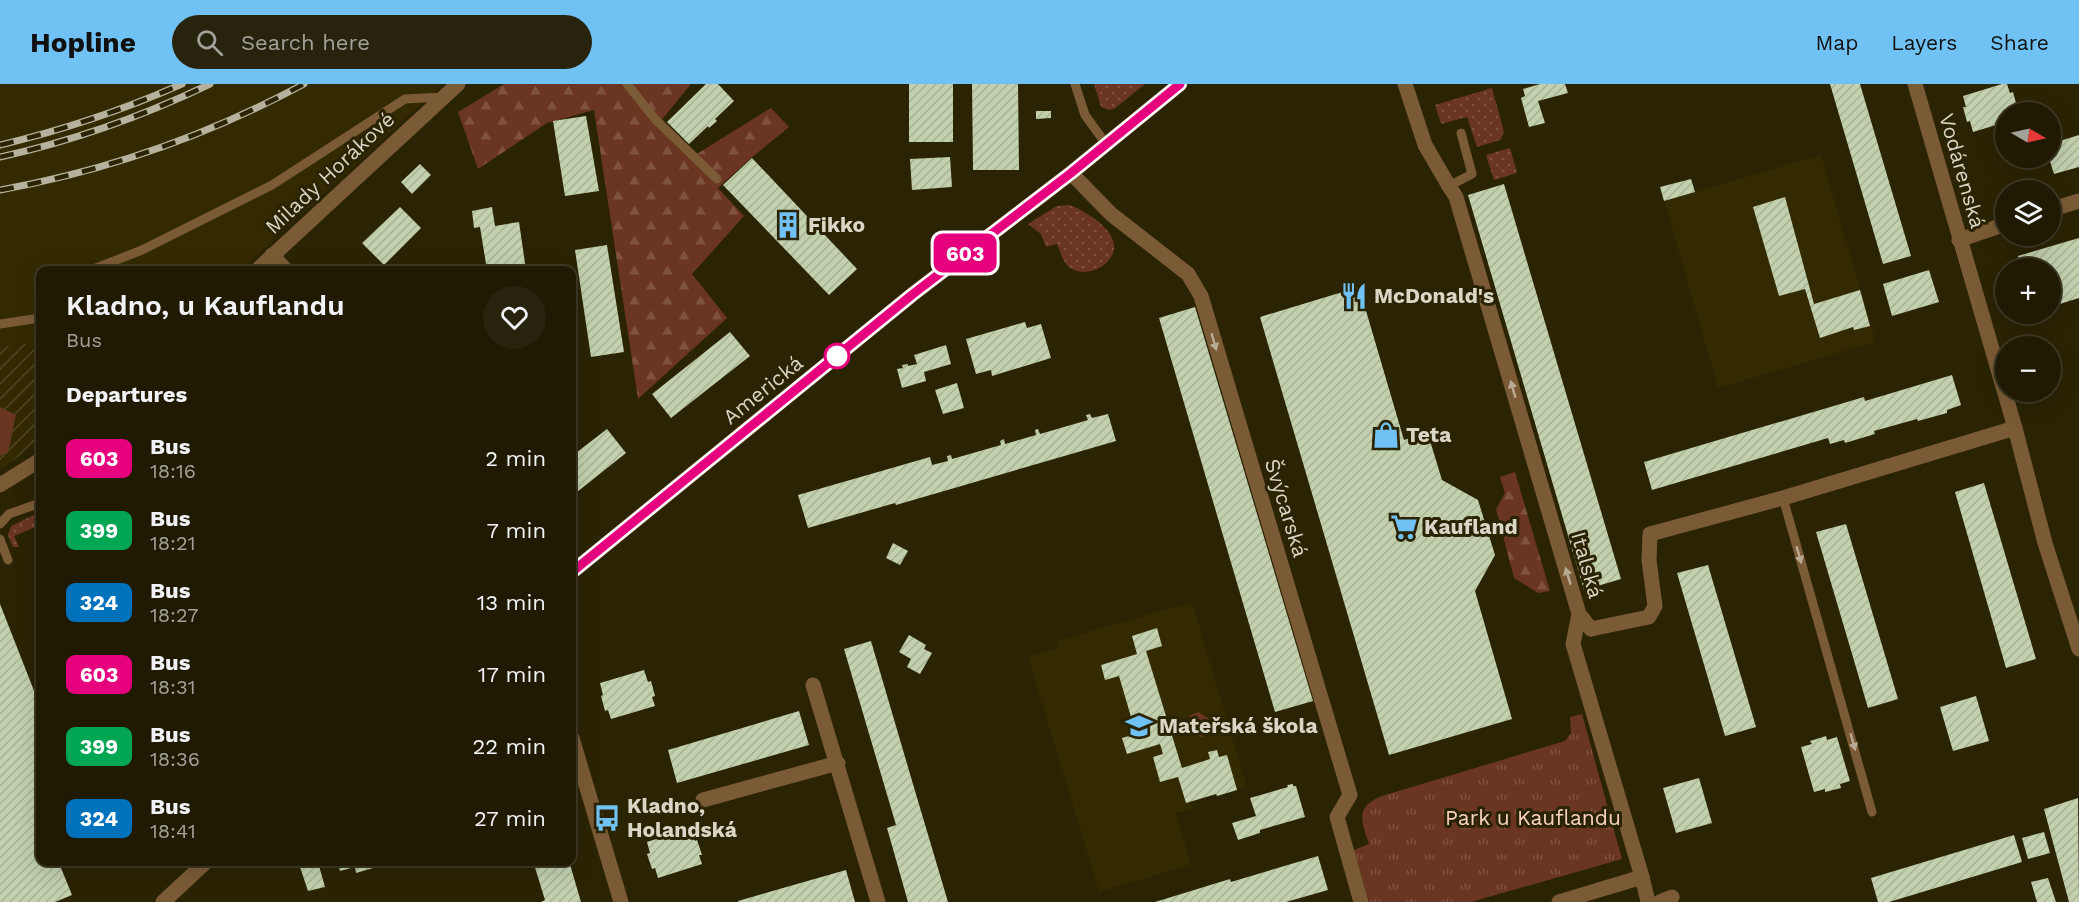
<!DOCTYPE html>
<meta charset="utf-8">
<style>
body{margin:0;font-family:"Work Sans",sans-serif;background:#28230d;color:#f1f3f6;height:100vh;display:flex;flex-direction:column;font-size:22px;white-space:nowrap}
*{box-sizing:border-box;margin:0}
p{font-size:20px;color:#a2a19a}
.icon{flex:none;width:33px;height:33px;fill:none;stroke:currentColor;stroke-width:2;stroke-linecap:round;stroke-linejoin:round}
.map{position:relative;flex:1;overflow:hidden}
.panel{position:absolute;left:36px;top:182px;width:540px;height:600px;display:flex;flex-direction:column;background:#201a03;border-radius:12px;box-shadow:0 6px 24px #0002,0 0 0 2px #3d3825}
.panel>*{flex:none}
.badge{padding:0 12px;border-radius:9px;font-size:21px;line-height:39px}
.needle{width:39px;rotate:99deg}
.fabs{position:absolute;left:1995px;top:18px;display:grid;gap:12px}
.fabs a{display:grid;place-items:center;width:66px;height:66px;border-radius:50%;background:#201a03;box-shadow:0 6px 24px #0002,0 0 0 2px #3d3825;font-size:30px}
.map>.badge{position:absolute;translate:-50% -50%;box-shadow:0 0 0 3px #fff}
h2{padding:0 30px;font-size:22px;line-height:54px}
.round{display:grid;place-items:center;flex:none;width:63px;height:63px;border-radius:32px;background:#28230d}
.overview{display:flex;align-items:center;justify-content:space-between;height:102px;padding:0 30px}
h1{font-size:28px;font-weight:600;line-height:45px}
ul{padding:0;list-style:none}
li{display:flex;align-items:center;gap:18px;height:72px;padding:0 30px}
li div{flex:1}
li b{display:block;font-size:22px}
li em{font-style:normal}
li .badge{min-width:66px;font-weight:700;text-align:center}
header{display:flex;align-items:center;gap:36px;box-sizing:border-box;height:84px;padding:0 30px;background:#70c2f4;color:#111}
header strong{font-size:28px}
nav{display:flex;gap:33px;margin-inline-start:auto;font-size:21px}
.search{width:420px;height:54px;background:#28230d;display:flex;align-items:center;gap:15px;box-sizing:border-box;padding:0 21px;border-radius:33px;color:#a2a19a;font-size:22px}
.map>svg:first-child{display:block}
.built{fill:#332a01}
.industrial{fill:url(#industrial-furrows)}
.grass{fill:url(#grass-dots)}
.forest{fill:url(#forest-firs)}
.park{fill:url(#park-tufts)}
.pitch{fill:#6a3621}
.building{fill:url(#building-hatch)}
.lines{fill:none;stroke-linecap:round;stroke-linejoin:round}
.service{stroke:#7b5b35;stroke-width:9}
.pedestrian{stroke:#7b5b35;stroke-width:15}
.minor{stroke:#7b5b35;stroke-width:15}
.tertiary{stroke:#7b5b35;stroke-width:15}
.rail-casing{stroke:#b5b19d;stroke-width:7}
.rail{stroke:#2a2304;stroke-width:4.5;stroke-dasharray:14;stroke-linecap:butt}
.oneway{fill:#b9ab93}
.line-casing{stroke:#fff;stroke-width:14}
.line{stroke:#e6007e;stroke-width:9}
.stop-dot{fill:#fff;stroke:#e6007e;stroke-width:3}
.labels{text-anchor:middle;stroke-width:6;stroke-linejoin:round;paint-order:stroke}
.street-label{font-size:21px;fill:#dad6c5;stroke:#2a2304}
.poi-label{font-size:21px;font-weight:bold;fill:#dad6c5;stroke:#2a2304;text-anchor:start}
.park-label{font-size:21px;fill:#f9d2c3;stroke:#2a2304}
</style>
<header>
<strong>Hopline</strong>
<div class="search"><svg class="icon" aria-label="search" viewBox="0 0 24 24"><circle cx="10" cy="10" r="6"/><path d="M15 15l6 6"/></svg>Search here</div>
<nav><a>Map</a><a>Layers</a><a>Share</a></nav>
</header>
<div class="map">
<svg width="2079" height="818" viewBox="0 0 2079 818">
<defs>
<pattern id="industrial-furrows" width="10" height="10" patternUnits="userSpaceOnUse" patternTransform="scale(1.5)"><rect width="10" height="10" fill="#332a01"/><path d="M-1 1l2-2M0 10L10 0M9 11l2-2" fill="none" stroke="#504825"/></pattern>
<pattern id="grass-dots" width="8" height="8" patternUnits="userSpaceOnUse" patternTransform="scale(1.5)"><rect width="8" height="8" fill="#6a3621"/><path d="M2 2h.1M6 6h.1" fill="none" stroke="#7f5240" stroke-width="1.8" stroke-linecap="round"/></pattern>
<pattern id="forest-firs" width="22" height="20" patternUnits="userSpaceOnUse" patternTransform="scale(1.5)"><rect width="22" height="20" fill="#6a3621"/><path d="M5 1l3.5 6h-7zM16 11l3.5 6h-7z" fill="#7f5240"/></pattern>
<pattern id="park-tufts" width="24" height="20" patternUnits="userSpaceOnUse" patternTransform="scale(1.5)"><rect width="24" height="20" fill="#6a3621"/><path d="M3 7l-1-3M5 7V3M7 7l1-3M15 17l-1-3M17 17v-4M19 17l1-3" fill="none" stroke="#7f5240"/></pattern>
<pattern id="building-hatch" width="6" height="6" patternUnits="userSpaceOnUse" patternTransform="scale(1.5)"><rect width="6" height="6" fill="#c2d0ad"/><path d="M-1 1l2-2M0 6l6-6M5 7l2-2" fill="none" stroke="#a8b396"/></pattern>
</defs>
<rect width="100%" height="100%" fill="#2a2304"/>
<path class="built" d="M0 0H443L241 186H40V258L0 263Z
M1821 71 1876 258 1718 304 1664 117Z
M1192 518 1247 703 1191 717 1193 725 1176 729 1191 781 1099 808 1028 573 1058 564 1056 557Z"/>
<path class="industrial" d="M40 258V356L0 386V263Z"/>
<path class="grass" d="M1094 0H1145L1114 25 1109 26 1101 23Z
M1492 4 1504 48 1500 56 1477 63 1467 33 1441 40 1435 21Z
M1510 64 1517 89 1494 96 1486 71Z
M1069 121C1085 126 1121 148 1113 169 1107 186 1080 195 1067 181 1062 176 1060 166 1057 160L1046 163 1041 150 1028 140 1057 122Z
M40 428V441L14 452 19 463H13L8 451 11 442Z"/>
<path class="forest" d="M504 0H691L660 38 692 73 771 24 789 43 751 74 718 104 744 132 692 190 727 234 638 315 594 26 547 39 478 85 458 28Z
M1515 388 1550 507 1538 509 1514 494 1496 425 1505 409 1500 393Z"/>
<path class="park" d="M1198 628 1208 634 1214 648 1201 653 1194 651 1189 632Z
M1582 630 1622 775 1471 818H1369L1354 766 1369 760C1361 736 1355 723 1382 712L1565 657 1571 649 1570 633Z"/>
<path class="pitch" d="M0 323 16 331 8 368 0 372Z"/>
<path class="building" d="M706 0H718L734 17 715 35 717 37 709 44 708 42 689 60 667 38Z
M909 0H953V58H909Z
M972 0H1018L1019 86H973Z
M1540 0H1565L1568 9 1538 17 1545 39 1529 43 1521 14 1525 12 1523 5Z
M1830 0H1860L1911 172 1883 180Z
M2002 0H2007L2010 9 2013 8 2017 23 2015 24 2016 28H2006V38L1973 48 1970 37 1967 38 1963 23H1966L1963 12Z
M1036 27H1051V34L1036 35Z
M586 32 599 107 565 112 553 37Z
M2079 51V83L2054 90 2049 74H2050V60Z
M950 73 952 103 912 106 910 75Z
M752 74 857 185 829 211 723 101Z
M420 80 431 91 412 110 401 98Z
M1691 95 1695 108 1664 117 1660 103Z
M1504 100 1621 495 1584 506 1468 111Z
M1785 113 1814 220 1860 206 1870 242 1854 246 1853 243 1820 254 1805 205 1779 212 1753 123Z
M400 123 421 144 384 181 362 159Z
M492 123 495 142 519 138 526 186H487L480 143 474 144 472 127Z
M2079 154V214L2050 223V184H2022L2018 172Z
M607 161 624 268 591 273 575 166Z
M1929 186 1939 218 1892 232 1883 200Z
M1359 203 1404 356 1420 351 1431 360 1442 396 1478 416 1495 471 1475 507 1512 635 1389 671 1260 233Z
M1195 223 1313 617 1275 628 1159 234Z
M1025 238 1027 244 1041 240 1051 274 992 292 991 286 976 290 966 255Z
M730 248 750 272 671 334 652 310Z
M946 261 951 280 924 288 926 297 902 304 897 285 903 284 902 281 908 280V282L917 280 914 271Z
M1952 291 1961 321 1947 326V329L1918 337 1917 335 1874 347 1875 350 1845 359 1844 356 1830 360 1828 354 1652 406 1644 378 1864 313 1865 317Z
M957 299 964 324 943 330 935 306Z
M1090 330 1092 334 1108 330 1116 357 896 421 895 419 808 444 798 411 930 373 932 381 948 377 947 372 951 371 952 375 1001 361 1000 357 1004 355 1005 360 1036 351 1035 346 1038 345 1040 350 1088 336 1086 331Z
M607 345 626 369 572 412V372Z
M1984 399 2036 575 2006 584 1955 408Z
M1846 440 1898 615 1868 624 1816 448Z
M893 459 908 467 900 481 886 474Z
M1708 481 1756 643 1725 652 1677 489Z
M0 520 40 622V777H65L59 779 72 811 55 818H0Z
M1157 544 1162 562 1146 567 1182 684 1210 675 1208 668 1217 666 1219 673 1227 671 1237 706 1217 712 1216 710 1186 719 1178 693 1160 698 1153 673 1163 670 1160 660 1127 670 1122 654 1136 650 1119 592 1105 596 1101 581 1137 570 1132 552Z
M909 551 926 561 924 565 932 569 920 590 907 583 911 575 899 568Z
M871 557 910 690 948 818H908L887 744 896 741 844 565Z
M644 586 648 598 651 597 655 612 652 613 655 622 611 635 608 626 605 627 601 612 603 611 600 599Z
M1976 612 1989 657 1953 667 1940 623Z
M799 627 809 661 677 699 668 666Z
M1826 652 1827 656 1837 653 1850 697 1840 700 1841 704 1825 708V705L1814 708 1801 663 1812 660 1810 657Z
M1699 694 1712 739 1676 749 1663 704Z
M1293 700V702H1296L1305 733 1260 746V749L1238 756 1232 739 1256 732 1250 714 1288 703 1287 701Z
M2078 714 2079 818H2069L2044 725Z
M691 744 695 757 697 756 702 771H699L702 780 658 794 655 784 652 785 647 770 650 769 647 758Z
M2044 748 2050 769 2028 775 2022 754Z
M2014 751 2022 778 1889 818H1878L1871 794Z
M1318 772 1328 806 1286 818H1155L1230 795 1231 798Z
M337 777H394V778L356 789 355 783 340 787Z
M533 777H569L581 818H541L545 816Z
M318 778 325 803 308 807 300 783Z
M846 786 855 818H738V817Z
M2048 794 2056 818H2037L2031 798Z"/>
<g class="lines">
<path class="service" d="M627 0 655 35 717 95
M1075 0 1085 31 1106 60
M1449 102 1472 90 1461 49
M91 186 142 166 272 101 405 15 443 13
M0 240 40 234
M1783 414 1872 728
M0 440 9 430 40 419
M0 455 8 476"/>
<path class="pedestrian" d="M1449 102 1456 113 1579 530 1591 545
M1579 530 1573 560 1642 793 1648 818
M1660 818 1672 813"/>
<path class="minor" d="M1405 0 1425 61 1449 102
M1071 89 1111 130 1188 190 1201 212 1350 711 1337 733 1361 818
M2050 126 2079 117
M1959 156 2006 140
M272 171 286 186
M572 488 913 210 1071 89 1180 0
M1591 545 1649 533 1655 522 1649 476 1650 450 1783 414 2015 344
M813 601 878 818
M572 654 621 818
M703 716 838 679
M163 818 207 777
M1559 818 1642 793"/>
<path class="tertiary" d="M1915 0 2015 344 2045 459 2079 565
M257 186 458 0
M0 401 40 376"/>
<defs>
<path id="rail" d="M0 61C63 46 123 26 182 0
M0 73C73 57 143 32 210 0
M0 106C106 87 209 51 304 0"/>
</defs>
<use href="#rail" class="rail-casing"/>
<use href="#rail" class="rail"/>
</g>
<defs><path id="oneway-solid" d="M-6-.8H1V-3.2L6.5 0L1 3.2V.8H-6Z" transform="scale(1.5)"/></defs>
<g class="oneway">
<use href="#oneway-solid" transform="translate(1214 258) rotate(74)"/>
<use href="#oneway-solid" transform="translate(1513 305) rotate(-106)"/>
<use href="#oneway-solid" transform="translate(1799 471) rotate(74)"/>
<use href="#oneway-solid" transform="translate(1568 492) rotate(-107)"/>
<use href="#oneway-solid" transform="translate(1853 658) rotate(74)"/>
</g>
<g class="lines">
<defs>
<path id="line" d="M572 488 913 210 1071 89 1180 0"/>
</defs>
<use href="#line" class="line-casing"/>
<use href="#line" class="line"/>
</g>
<defs>
<symbol id="building-bare" viewBox="-9 -9 18 18"><path d="M-4-6H4V6H1V3H-1V6H-4ZM-2.5-4.3h1.7v1.8h-1.7ZM.8-4.3h1.7v1.8H.8ZM-2.5-1h1.7V.8h-1.7ZM.8-1h1.7V.8H.8Z" fill="#70c2f4" stroke="#2a2304" stroke-width="2.5" paint-order="stroke"/></symbol>
<symbol id="restaurant-bare" viewBox="-9 -9 18 18"><path d="M-5-6h1v4h1v-4h1v4h1v-4h1v5L-1.5 .5V6h-2V.5L-5-1ZM5-6V6H3V1.5H1.5Q1.5-4 5-6Z" fill="#70c2f4" stroke="#2a2304" stroke-width="2.5" paint-order="stroke"/></symbol>
<symbol id="shop-bare" viewBox="-9 -9 18 18"><path d="M-5-2.5h2.3a2.7 3.5 0 0 1 5.4 0H5L5.5 6h-11ZM-1.5-2.5h3a1.5 2.3 0 0 0-3 0Z" fill="#70c2f4" stroke="#2a2304" stroke-width="2.5" paint-order="stroke"/></symbol>
<symbol id="supermarket-bare" viewBox="-9 -9 18 18"><path d="M-6-5.5h2.5l.6 2H6L4.5 2H-2.5L-4.4-4H-6ZM-1.5 3.2a1.3 1.3 0 1 0 .1 0ZM3 3.2a1.3 1.3 0 1 0 .1 0Z" fill="#70c2f4" stroke="#2a2304" stroke-width="2.5" paint-order="stroke"/></symbol>
<symbol id="school-bare" viewBox="-9 -9 18 18"><path d="M0-5L7-2L0 1L-7-2ZM-4 1L0 2.5L4 1V4Q0 6-4 4Z" fill="#70c2f4" stroke="#2a2304" stroke-width="2.5" paint-order="stroke"/></symbol>
<symbol id="bus-bare" viewBox="-9 -9 18 18"><path d="M-5-6H5V4H4V6H2V4H-2V6H-4V4H-5ZM-3.5-4V0h7V-4ZM-3.5 1.2v1.5H-2V1.2ZM2 1.2v1.5H3.5V1.2Z" fill="#70c2f4" stroke="#2a2304" stroke-width="2.5" paint-order="stroke"/></symbol>
</defs>
<g fill-rule="evenodd">
<use href="#building-bare" x="769" y="122" width="38" height="38"/>
<use href="#restaurant-bare" x="1335" y="193" width="38" height="38"/>
<use href="#shop-bare" x="1367" y="332" width="38" height="38"/>
<use href="#supermarket-bare" x="1385" y="424" width="38" height="38"/>
<use href="#school-bare" x="1120" y="623" width="38" height="38"/>
<use href="#bus-bare" x="588" y="715" width="38" height="38"/>
</g>
<circle class="stop-dot" cx="837" cy="272" r="12"/>
<g class="labels">
<g class="street-label">
<text transform="translate(1962 87) rotate(74)" y="7">Vodárenská</text>
<text transform="translate(330 89) rotate(-43)" y="7">Milady Horákové</text>
<text transform="translate(763 306) rotate(-39)" y="7">Americká</text>
<text transform="translate(1286 424) rotate(73)" y="7">Švýcarská</text>
<text transform="translate(1587 481) rotate(74)" y="7">Italská</text>
</g>
<g class="poi-label">
<text x="808" y="148">Fikko</text>
<text x="1374" y="219">McDonald's</text>
<text x="1406" y="358">Teta</text>
<text x="1424" y="450">Kaufland</text>
<text x="1159" y="649">Mateřská škola</text>
<text x="627" y="729">Kladno,<tspan x="627" dy="24">Holandská</tspan></text>
</g>
<g class="park-label">
<text x="1533" y="741">Park u Kauflandu</text>
</g>
</g>
</svg>
<div class="fabs">
<a><svg class="needle" viewBox="-14 -14 28 28"><path d="M0-13l5 13h-10z" fill="#e53935"/><path d="M0 13l5-13h-10z" fill="#a2a19a"/></svg></a>
<a><svg class="icon" aria-label="layers" viewBox="0 0 24 24"><path d="M12 4l9 5-9 5-9-5zM3 14l9 5 9-5"/></svg></a>
<a>+</a>
<a>−</a>
</div>
<b class="badge" style="left:965px;top:169px;background:#e6007e;color:#fff">603</b>
<section class="panel">
<div class="overview"><div><h1>Kladno, u Kauflandu</h1><p>Bus</p></div><a class="round"><svg class="icon" aria-label="heart" viewBox="0 0 24 24"><path d="M12 20l-8-8c-3-5 5-10 8-4 3-6 11-1 8 4z"/></svg></a></div>
<h2>Departures</h2>
<ul>
<li><span class="badge" style="background:#e6007e;color:#fff">603</span><div><b>Bus</b><p>18:16</p></div><em>2 min</em></li>
<li><span class="badge" style="background:#00a651;color:#fff">399</span><div><b>Bus</b><p>18:21</p></div><em>7 min</em></li>
<li><span class="badge" style="background:#0072bc;color:#fff">324</span><div><b>Bus</b><p>18:27</p></div><em>13 min</em></li>
<li><span class="badge" style="background:#e6007e;color:#fff">603</span><div><b>Bus</b><p>18:31</p></div><em>17 min</em></li>
<li><span class="badge" style="background:#00a651;color:#fff">399</span><div><b>Bus</b><p>18:36</p></div><em>22 min</em></li>
<li><span class="badge" style="background:#0072bc;color:#fff">324</span><div><b>Bus</b><p>18:41</p></div><em>27 min</em></li>
</ul>
</section>
</div>
